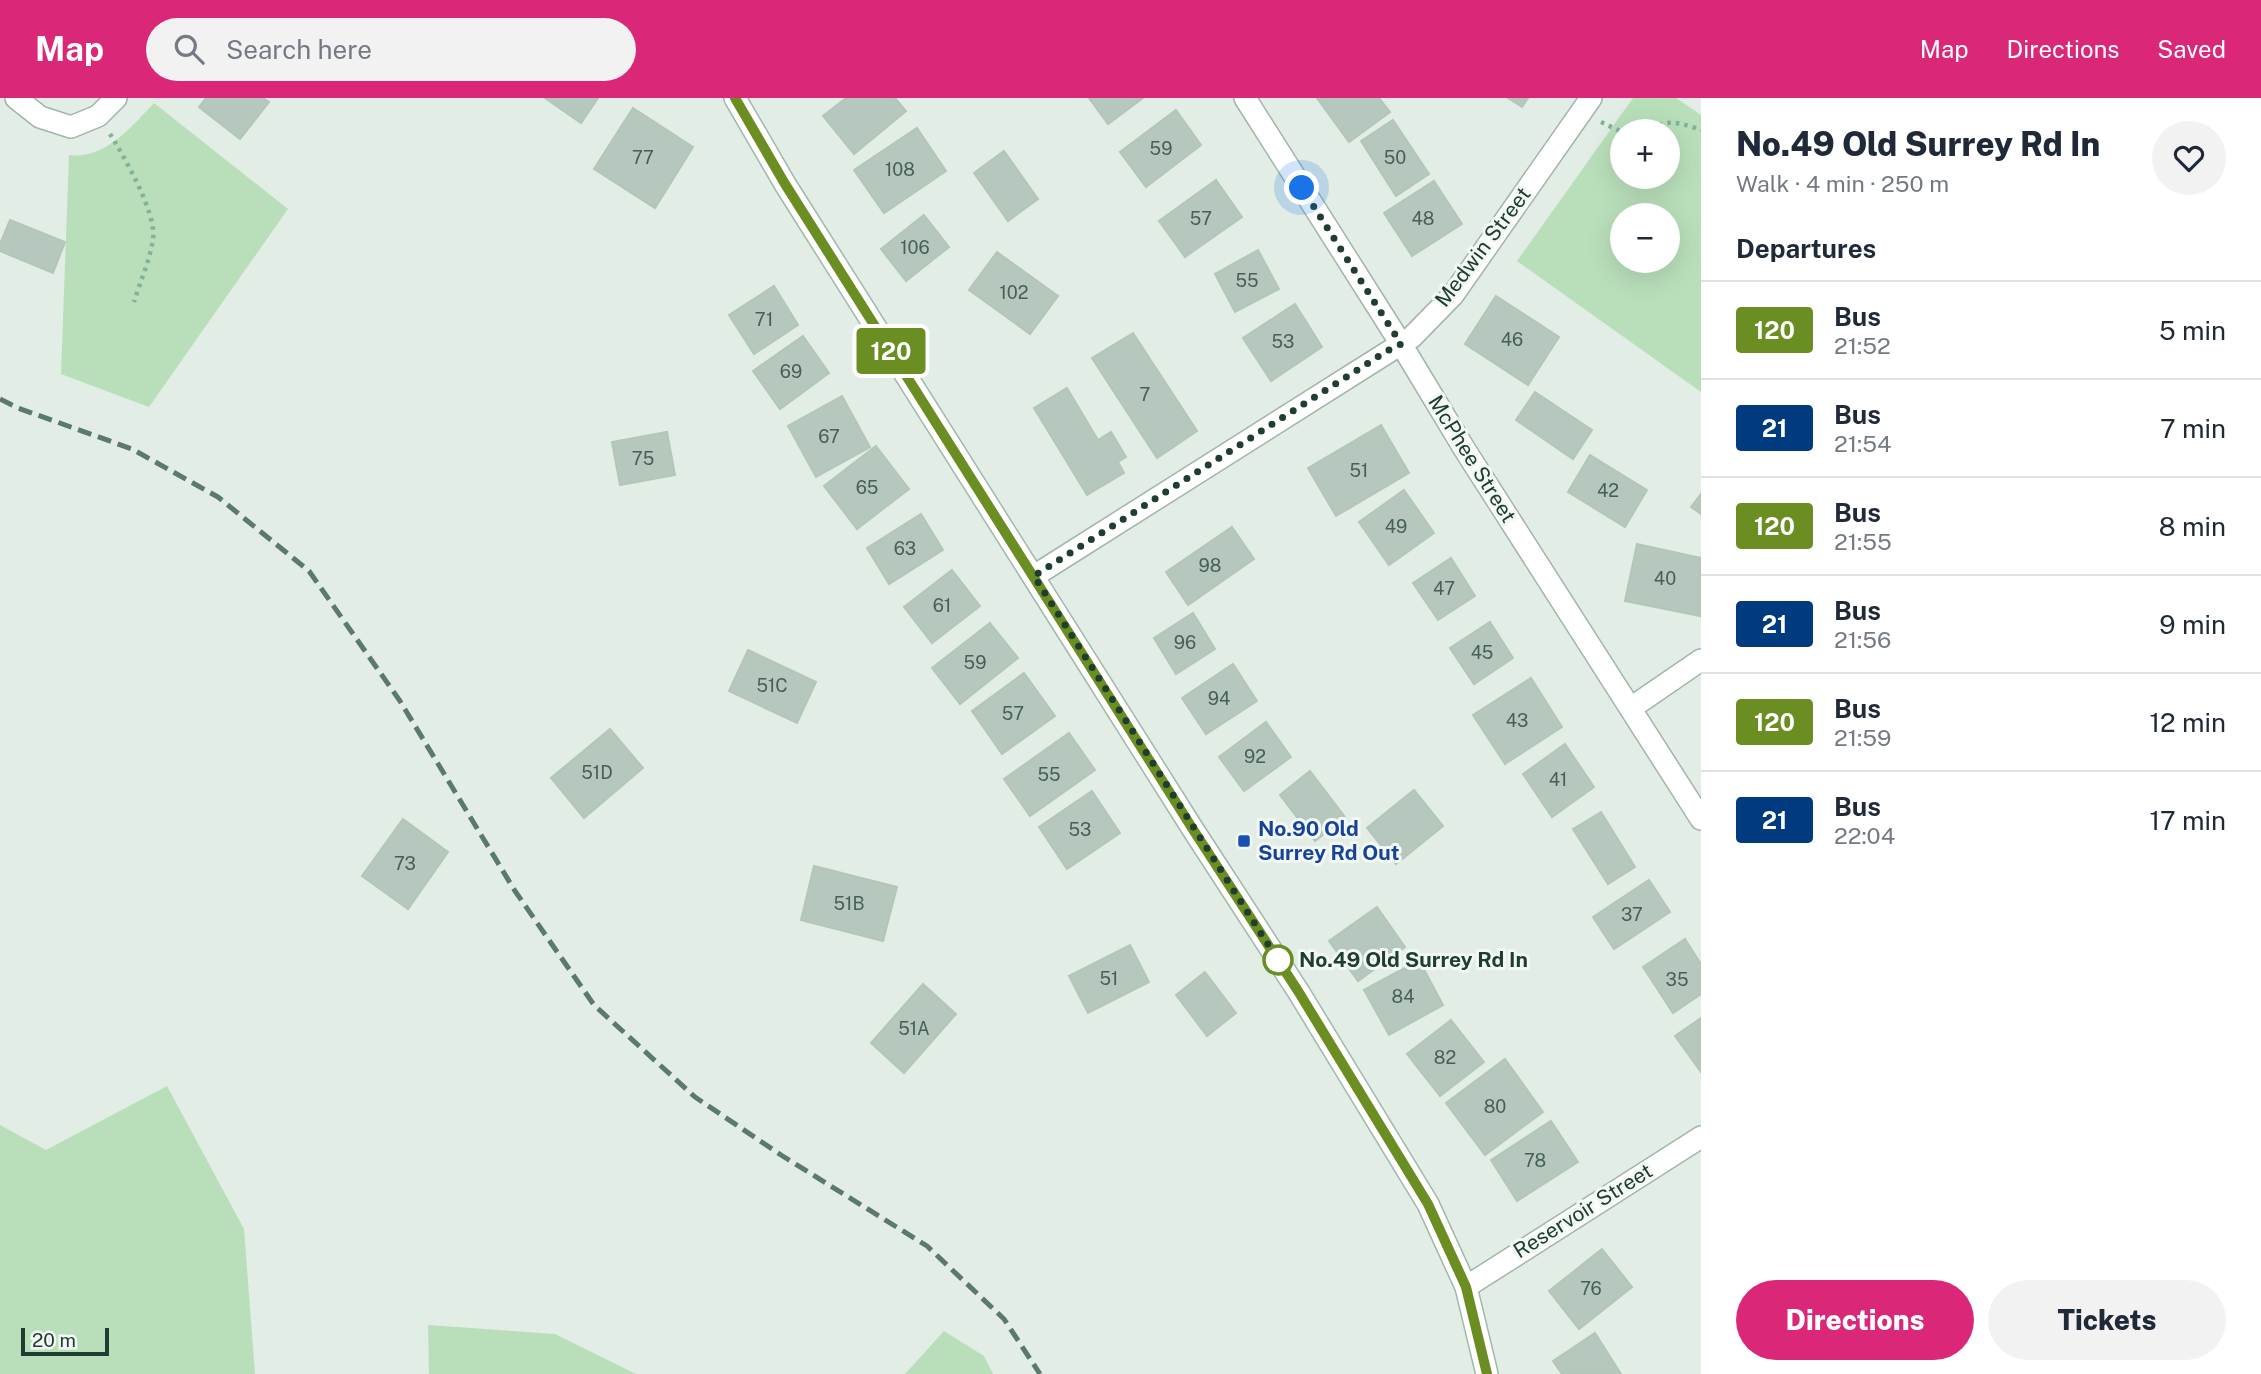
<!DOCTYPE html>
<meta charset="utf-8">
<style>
body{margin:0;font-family:"Public Sans",sans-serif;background:#f2f2f3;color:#1f2937;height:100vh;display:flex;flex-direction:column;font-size:26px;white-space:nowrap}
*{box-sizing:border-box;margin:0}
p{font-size:23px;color:#747a83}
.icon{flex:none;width:38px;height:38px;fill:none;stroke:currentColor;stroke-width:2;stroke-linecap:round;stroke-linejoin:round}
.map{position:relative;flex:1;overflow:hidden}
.details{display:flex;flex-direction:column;background:#fff;width:560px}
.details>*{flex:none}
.badge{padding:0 14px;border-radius:5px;font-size:24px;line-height:46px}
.tools{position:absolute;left:1610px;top:21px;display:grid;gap:14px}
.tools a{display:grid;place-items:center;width:70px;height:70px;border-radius:50%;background:#fff;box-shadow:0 7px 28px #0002;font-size:35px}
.scale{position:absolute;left:21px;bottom:18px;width:88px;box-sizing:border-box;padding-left:7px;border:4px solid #203e30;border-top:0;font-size:19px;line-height:24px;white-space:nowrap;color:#203e30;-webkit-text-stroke:5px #f2f9f4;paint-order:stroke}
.you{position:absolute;width:35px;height:35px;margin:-18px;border:5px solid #fff;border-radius:50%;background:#1a73e8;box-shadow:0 0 0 10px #1a73e833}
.map>.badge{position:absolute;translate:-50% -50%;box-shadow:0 0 0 4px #fff}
h2{padding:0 35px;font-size:26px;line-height:63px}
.round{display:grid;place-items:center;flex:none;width:74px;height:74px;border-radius:37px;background:#f2f2f3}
.headline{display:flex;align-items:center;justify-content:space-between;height:119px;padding:0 35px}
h1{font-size:33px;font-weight:800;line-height:52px}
.action{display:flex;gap:14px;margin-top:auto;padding:14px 35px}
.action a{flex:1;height:80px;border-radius:42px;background:#db2777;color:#fff;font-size:28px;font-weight:800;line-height:80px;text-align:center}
.action a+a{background:#f2f2f3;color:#1f2937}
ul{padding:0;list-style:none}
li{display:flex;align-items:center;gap:21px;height:98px;padding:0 35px;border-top:2px solid #e0e1e3}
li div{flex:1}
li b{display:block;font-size:26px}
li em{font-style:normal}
li .badge{min-width:77px;font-weight:700;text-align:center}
header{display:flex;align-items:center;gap:42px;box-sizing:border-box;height:98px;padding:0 35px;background:#db2777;color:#fff}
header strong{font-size:33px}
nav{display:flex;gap:38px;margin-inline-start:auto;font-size:24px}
.search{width:490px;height:63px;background:#f2f2f3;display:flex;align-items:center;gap:18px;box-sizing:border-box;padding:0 24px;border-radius:38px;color:#747a83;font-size:26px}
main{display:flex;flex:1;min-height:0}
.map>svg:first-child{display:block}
.green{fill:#b9dfba;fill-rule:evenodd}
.building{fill:#b6c7bd;stroke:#b3c6ba;stroke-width:2}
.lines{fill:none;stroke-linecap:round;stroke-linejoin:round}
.minor-casing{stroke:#a3b5ab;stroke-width:24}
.secondary-casing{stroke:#9fb9aa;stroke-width:24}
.path{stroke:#80b297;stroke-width:4.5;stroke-dasharray:3.5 5;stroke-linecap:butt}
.minor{stroke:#fff;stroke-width:21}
.secondary{stroke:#fff;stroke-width:21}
.rail{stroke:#5b7a6b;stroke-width:5;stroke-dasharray:14 7;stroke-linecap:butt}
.line-casing{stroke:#fff;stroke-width:16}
.line{stroke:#6b8e23;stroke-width:10}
.walk{stroke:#203e30;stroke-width:7;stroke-dasharray:0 12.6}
.transit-dot{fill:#1a4fb4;stroke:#f2f9f4;stroke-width:2.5}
.stop-dot{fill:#fff;stroke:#6b8e23;stroke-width:3.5}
.labels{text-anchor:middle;stroke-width:6;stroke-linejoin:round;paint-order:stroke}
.number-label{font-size:18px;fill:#466053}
.street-label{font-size:21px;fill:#203e30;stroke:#f2f9f4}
.transit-label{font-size:21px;font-weight:bold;fill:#164399;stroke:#f2f9f4;text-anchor:start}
.stop-label{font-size:21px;font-weight:bold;fill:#203e30;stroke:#f2f9f4;text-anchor:start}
</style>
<header>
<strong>Map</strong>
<div class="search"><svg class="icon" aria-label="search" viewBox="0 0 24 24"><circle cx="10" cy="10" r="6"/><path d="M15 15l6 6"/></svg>Search here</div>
<nav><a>Map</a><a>Directions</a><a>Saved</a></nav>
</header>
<main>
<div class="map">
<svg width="1701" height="1276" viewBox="0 0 1701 1276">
<rect width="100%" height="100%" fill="#e1ede5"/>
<path class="green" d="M1633 0H1676L1701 17V294L1517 163ZM1668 33V79H1622V33ZM1668 117V163H1622V117Z
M154 5 288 111 149 309 61 276 69 57C105 62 132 28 154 5Z
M167 988 244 1131 255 1276H0V1027L46 1052Z
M428 1227 555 1236 636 1276H429Z
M944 1233 984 1258 993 1276H905Z"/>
<path class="building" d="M206 0H263L269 4 240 41 199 9Z
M545 0H598L581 25Z
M846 0H895L906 13 854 56 823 18Z
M1089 0H1143L1108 26Z
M1317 0H1379L1390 14 1349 44Z
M1508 0H1528L1522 9Z
M633 10 693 49 655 110 594 71Z
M1176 12 1201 47 1146 89 1120 54Z
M1393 22 1429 76 1396 98 1361 43Z
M917 30 946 73 884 115 854 72Z
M1004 53 1038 101 1008 123 974 75Z
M1216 82 1242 119 1185 159 1159 123Z
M1434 83 1462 126 1412 158 1384 115Z
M924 117 949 149 906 183 881 151Z
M10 122 65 144 53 175 0 153V146Z
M1258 152 1279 191 1235 214 1215 176Z
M997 154 1058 198 1030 236 969 192Z
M774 188 798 227 754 256 729 217Z
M1496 198 1559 239 1528 287 1465 246Z
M1295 206 1322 249 1271 283 1243 240Z
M1133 235 1197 333 1157 360 1092 260Z
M803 238 829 275 780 311 753 273Z
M1067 290 1098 342 1111 334 1126 359 1118 364 1124 375 1087 397 1034 310Z
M1535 294 1592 332 1573 361 1516 322Z
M842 298 870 349 816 379 788 328Z
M1381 327 1409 375 1336 418 1308 370Z
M667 334 675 377 620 387 612 344Z
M876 348 909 391 857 431 824 388Z
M1590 357 1647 392 1625 429 1568 394Z
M1404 392 1434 435 1389 467 1359 424Z
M1701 396V416L1691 409Z
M921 416 943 452 889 486 867 450Z
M1232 429 1254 461 1188 507 1166 474Z
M1637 446 1701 460 1700 518 1625 503Z
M1451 460 1475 498 1438 522 1413 485Z
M952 472 980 508 932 545 904 509Z
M1193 515 1215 551 1176 576 1154 540Z
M1490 524 1513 560 1474 586 1450 550Z
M990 525 1018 560 960 606 932 570Z
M748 552 816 584 797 625 729 593Z
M1233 566 1257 603 1206 636 1182 600Z
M1024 575 1055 618 1002 656 972 613Z
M1531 580 1562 629 1505 666 1473 617Z
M1266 624 1291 659 1244 693 1219 659Z
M610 631 643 670 584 720 551 680Z
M1069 635 1095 672 1030 718 1004 681Z
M1565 646 1594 689 1552 719 1523 676Z
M1310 673 1345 719 1315 743 1280 697Z
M1414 692 1443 728 1396 766 1367 730Z
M1092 693 1120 735 1067 771 1039 729Z
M1601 714 1635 769 1608 786 1573 731Z
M403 721 448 754 408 811 362 778Z
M814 768 897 789 883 843 801 822Z
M1649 782 1670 814 1614 851 1593 819Z
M1377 809 1405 849 1358 883 1329 843Z
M1685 841 1701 866V896L1673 915 1643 869Z
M1130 847 1149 884 1088 915 1069 878Z
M1419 862 1443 907 1389 937 1364 892Z
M1205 874 1236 915 1207 938 1176 897Z
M923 886 956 916 904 975 871 945Z
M1701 920V974L1675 938Z
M1451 922 1484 964 1440 998 1407 956Z
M1505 961 1543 1014 1485 1057 1446 1005Z
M1551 1023 1578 1064 1517 1103 1491 1062Z
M1602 1151 1632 1189 1579 1231 1549 1193Z
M1595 1235 1621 1276H1562L1553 1263Z"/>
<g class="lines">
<defs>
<path id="minor" d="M16 0 40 19 71 29 98 18 116 0
M1245 0 1401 246 1465 352 1701 721
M1034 478 1412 239 1453 197 1591 0
M1631 610 1701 562
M1466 1189 1701 1039"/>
<path id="secondary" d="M735 0 785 86 1194 733 1298 893 1428 1106 1466 1189 1487 1276"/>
</defs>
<use href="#minor" class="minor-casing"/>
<use href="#secondary" class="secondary-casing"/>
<path class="path" d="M1601 24 1622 34
M1653 33C1663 18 1687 27 1701 32
M110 36C124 58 157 116 153 141 150 162 140 184 134 204"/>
<use href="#minor" class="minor"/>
<use href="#secondary" class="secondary"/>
<path class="rail" d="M0 301 18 310 132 351 218 399 309 473 400 603 515 793 594 907 695 999 781 1057 927 1148 1004 1221 1040 1276"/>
</g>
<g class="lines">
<defs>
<path id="line" d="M735 0 785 86 1194 733 1298 893 1428 1106 1466 1189 1487 1276"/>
</defs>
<use href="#line" class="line-casing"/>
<use href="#line" class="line"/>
<path class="walk" d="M1278 862 1283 870 1034 478 1387 253 1401 246 1302 90"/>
</g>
<rect class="transit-dot" x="1237" y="736" width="14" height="14" rx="3.5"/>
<circle class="stop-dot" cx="1278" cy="862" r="14"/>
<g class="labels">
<g class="number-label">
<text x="1161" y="57">59</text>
<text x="643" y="66">77</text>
<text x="1395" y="66">50</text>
<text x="900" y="78">108</text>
<text x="1201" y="127">57</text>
<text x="1423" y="127">48</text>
<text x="915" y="156">106</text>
<text x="1247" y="189">55</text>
<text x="1014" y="201">102</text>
<text x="764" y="228">71</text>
<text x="1512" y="248">46</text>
<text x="1283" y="250">53</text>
<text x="791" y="280">69</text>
<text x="1145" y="303">7</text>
<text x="829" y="345">67</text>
<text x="643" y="367">75</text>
<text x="1359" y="379">51</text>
<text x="867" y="396">65</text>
<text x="1608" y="399">42</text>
<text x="1396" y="435">49</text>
<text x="905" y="457">63</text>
<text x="1210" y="474">98</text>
<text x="1665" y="487">40</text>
<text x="1444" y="497">47</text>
<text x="942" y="514">61</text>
<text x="1185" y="551">96</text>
<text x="1482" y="561">45</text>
<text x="975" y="571">59</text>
<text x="772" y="594">51C</text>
<text x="1219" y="607">94</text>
<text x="1013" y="622">57</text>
<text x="1517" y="629">43</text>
<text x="1255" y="665">92</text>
<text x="597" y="681">51D</text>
<text x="1049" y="683">55</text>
<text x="1558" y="688">41</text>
<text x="1080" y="738">53</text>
<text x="405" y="772">73</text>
<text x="849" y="812">51B</text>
<text x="1632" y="823">37</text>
<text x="1109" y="887">51</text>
<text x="1677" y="888">35</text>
<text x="1403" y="905">84</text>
<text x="914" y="937">51A</text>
<text x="1445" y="966">82</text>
<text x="1495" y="1015">80</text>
<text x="1535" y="1069">78</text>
<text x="1591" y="1197">76</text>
</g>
<g class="street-label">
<text transform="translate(1483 149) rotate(-53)" y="7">Medwin Street</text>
<text transform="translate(1472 361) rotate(58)" y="7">McPhee Street</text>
<text transform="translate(1583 1113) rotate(-32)" y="7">Reservoir Street</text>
</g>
<g class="transit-label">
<text x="1258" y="738">No.90 Old<tspan x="1258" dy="24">Surrey Rd Out</tspan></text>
</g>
<g class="stop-label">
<text x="1299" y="869">No.49 Old Surrey Rd In</text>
</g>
</g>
</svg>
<div class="tools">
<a>+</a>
<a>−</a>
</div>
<div class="scale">20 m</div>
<div class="you" style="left:1302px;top:90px"></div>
<b class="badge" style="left:891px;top:253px;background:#6b8e23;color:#fff">120</b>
</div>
<section class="details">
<div class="headline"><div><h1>No.49 Old Surrey Rd In</h1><p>Walk · 4 min · 250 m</p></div><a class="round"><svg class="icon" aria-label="heart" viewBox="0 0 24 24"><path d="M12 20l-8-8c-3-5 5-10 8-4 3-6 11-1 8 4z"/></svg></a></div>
<h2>Departures</h2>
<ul>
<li><span class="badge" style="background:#6b8e23;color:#fff">120</span><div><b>Bus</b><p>21:52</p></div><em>5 min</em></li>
<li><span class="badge" style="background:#003b80;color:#fff">21</span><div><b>Bus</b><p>21:54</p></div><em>7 min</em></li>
<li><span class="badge" style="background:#6b8e23;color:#fff">120</span><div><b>Bus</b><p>21:55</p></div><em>8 min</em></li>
<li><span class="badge" style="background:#003b80;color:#fff">21</span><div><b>Bus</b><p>21:56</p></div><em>9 min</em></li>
<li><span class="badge" style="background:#6b8e23;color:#fff">120</span><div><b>Bus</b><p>21:59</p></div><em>12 min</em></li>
<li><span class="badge" style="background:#003b80;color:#fff">21</span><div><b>Bus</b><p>22:04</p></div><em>17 min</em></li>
</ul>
<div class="action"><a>Directions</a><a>Tickets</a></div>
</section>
</main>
